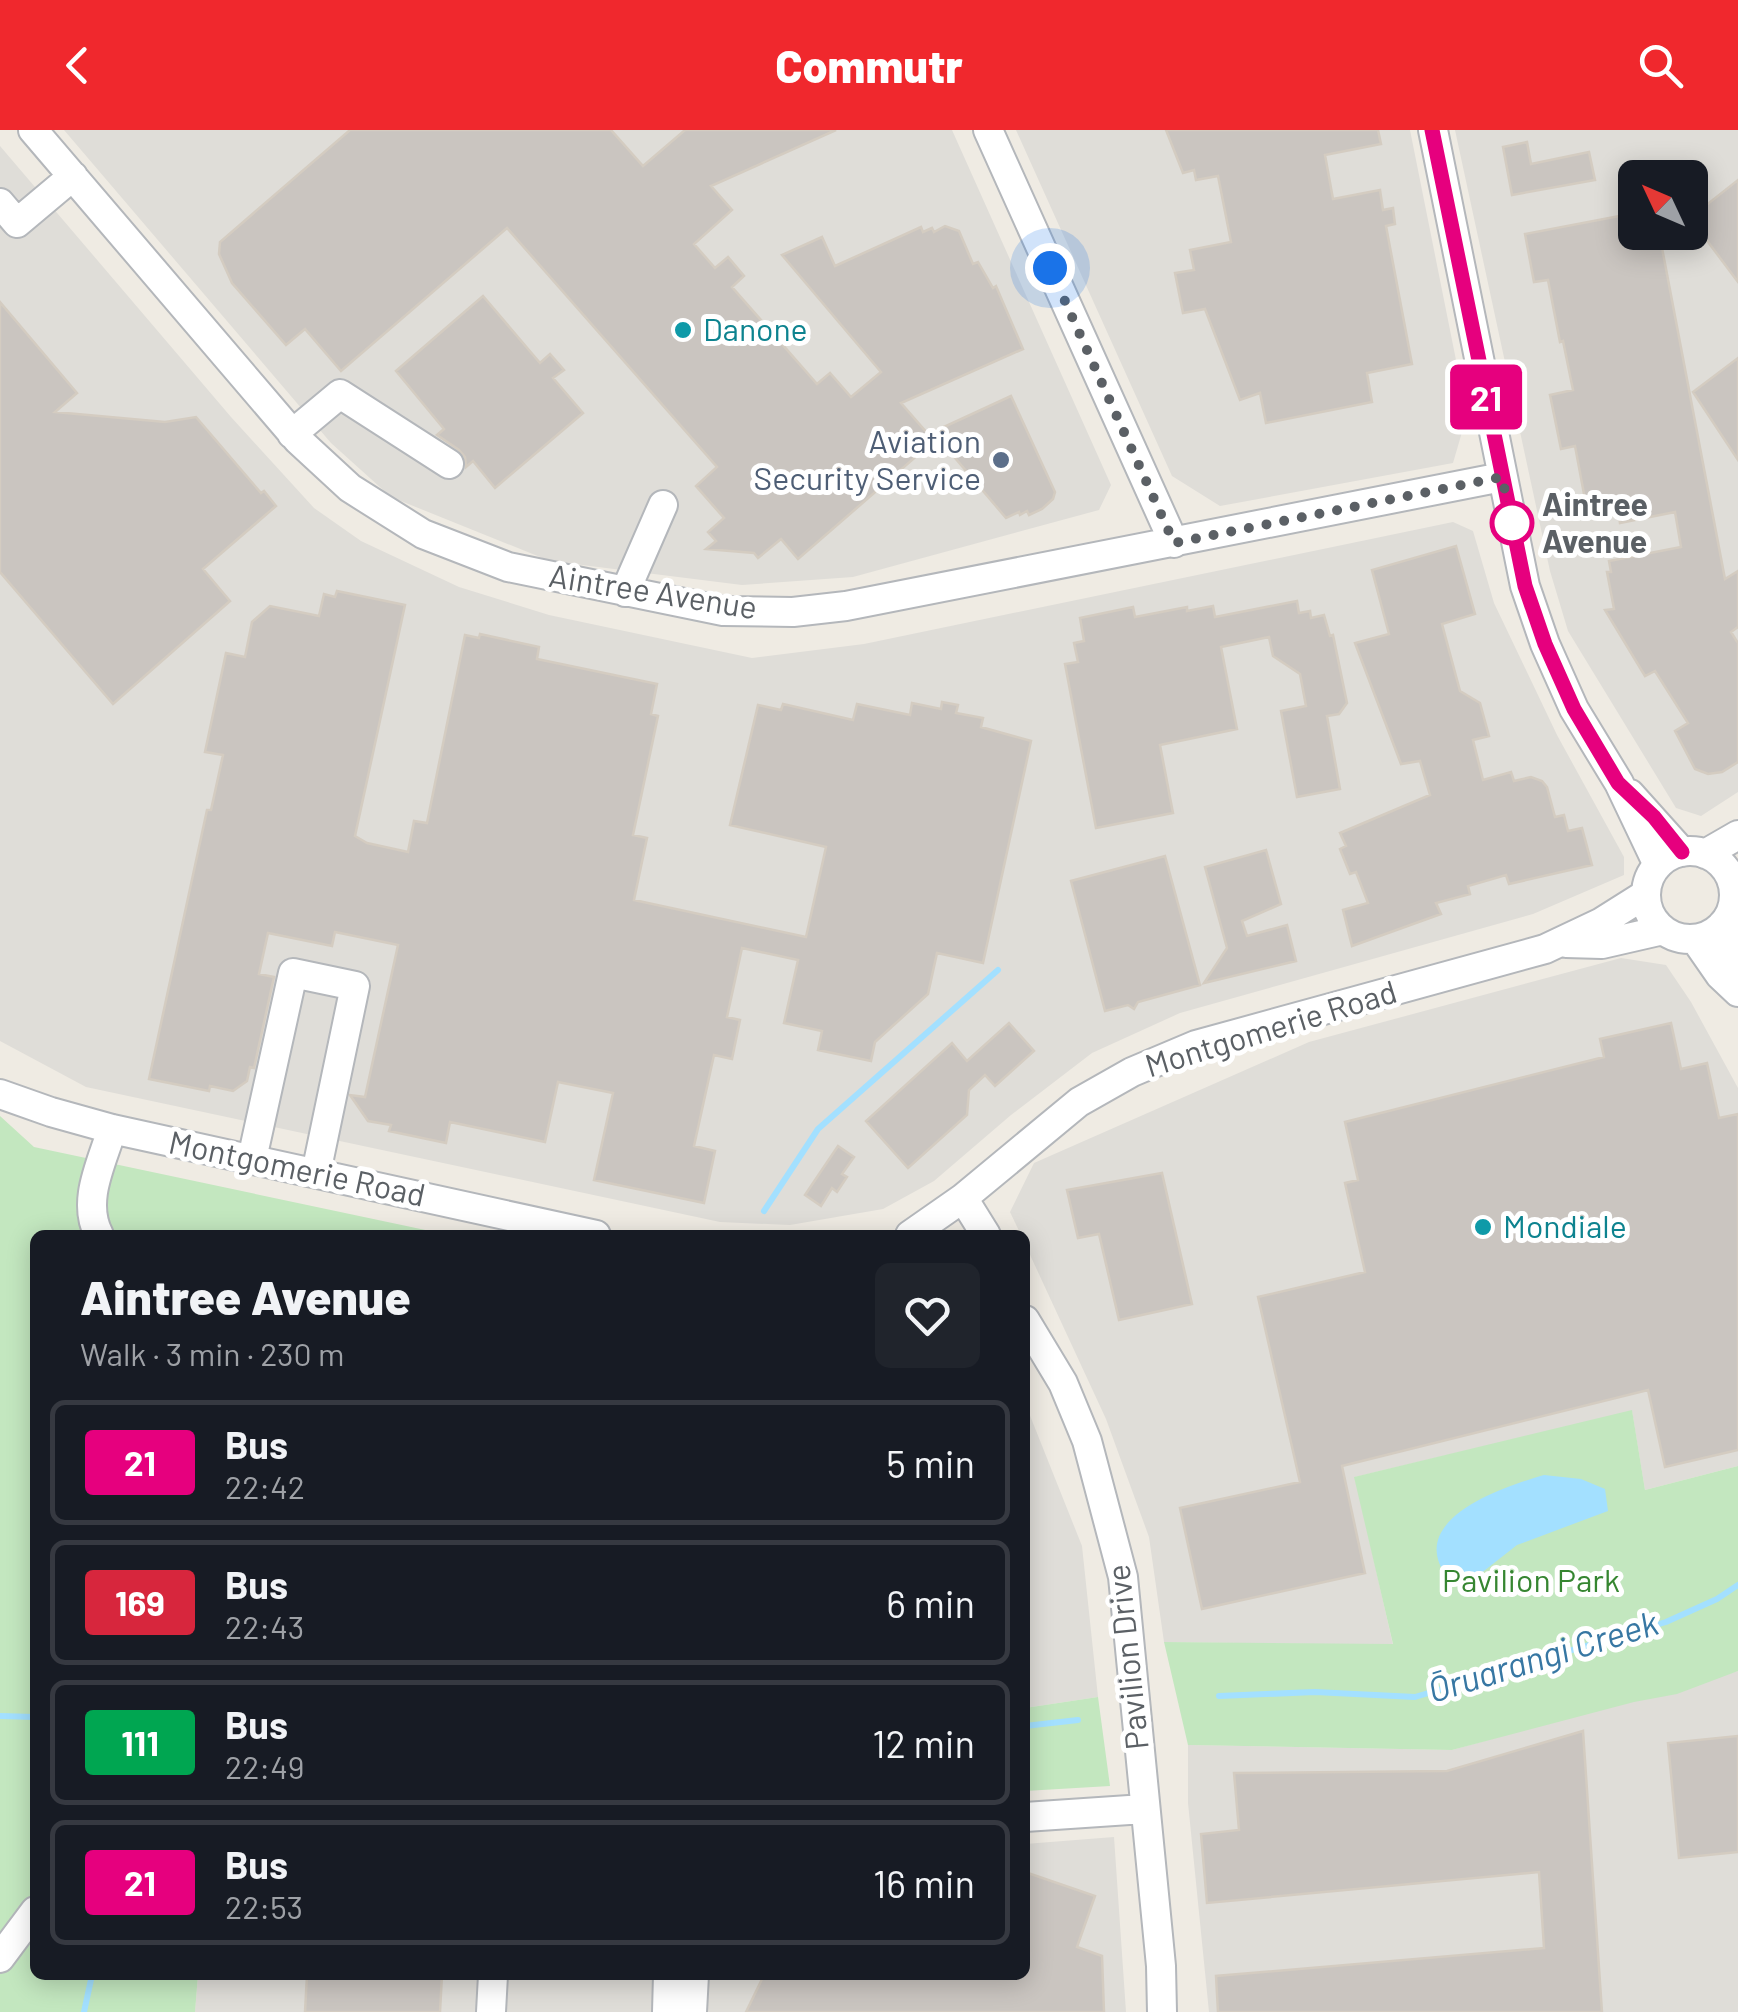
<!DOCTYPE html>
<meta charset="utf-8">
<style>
body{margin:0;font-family:Barlow,sans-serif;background:#20242c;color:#f1f3f6;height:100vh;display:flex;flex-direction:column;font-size:38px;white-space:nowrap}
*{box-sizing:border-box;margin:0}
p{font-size:32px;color:#9ea1a6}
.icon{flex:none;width:55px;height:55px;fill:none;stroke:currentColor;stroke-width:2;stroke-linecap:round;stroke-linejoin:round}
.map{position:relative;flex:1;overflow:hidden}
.drawer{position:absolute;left:30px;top:1100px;width:1000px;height:750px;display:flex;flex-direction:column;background:#171b24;border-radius:15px;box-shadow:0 5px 25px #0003}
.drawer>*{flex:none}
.badge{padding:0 20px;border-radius:8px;font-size:35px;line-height:65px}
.needle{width:65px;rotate:314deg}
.controls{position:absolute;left:1618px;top:30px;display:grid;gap:20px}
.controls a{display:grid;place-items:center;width:90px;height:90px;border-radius:15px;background:#171b24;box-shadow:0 5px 25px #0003;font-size:50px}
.you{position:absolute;width:50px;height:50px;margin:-25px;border:8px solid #fff;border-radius:50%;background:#1a73e8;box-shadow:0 0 0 15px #1a73e833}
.map>.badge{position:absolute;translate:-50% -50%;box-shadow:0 0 0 5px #fff}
.round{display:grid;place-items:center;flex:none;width:105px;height:105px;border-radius:15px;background:#20242c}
.headline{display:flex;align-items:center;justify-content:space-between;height:170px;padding:0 50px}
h1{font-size:48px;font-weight:800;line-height:75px}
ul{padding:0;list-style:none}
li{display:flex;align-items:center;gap:30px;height:125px;margin:0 20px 15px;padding:0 30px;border:5px solid #363941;border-radius:15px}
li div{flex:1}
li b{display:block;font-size:38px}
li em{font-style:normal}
li .badge{min-width:110px;font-weight:700;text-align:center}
header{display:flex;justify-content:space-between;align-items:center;height:130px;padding:0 50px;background:#f0282d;color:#fff;font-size:45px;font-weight:800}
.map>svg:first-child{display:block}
.industrial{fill:#dfddd8;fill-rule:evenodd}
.green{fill:#c3e7bf}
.water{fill:#a3e0ff}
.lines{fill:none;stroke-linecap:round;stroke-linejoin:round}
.stream{stroke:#a3e0ff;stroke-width:6}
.building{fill:#cac5c0;stroke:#d4ccc1;stroke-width:2.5}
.minor-casing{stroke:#b4b7bb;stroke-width:32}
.minor{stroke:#fff;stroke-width:28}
.line-casing{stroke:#fff;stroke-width:22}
.line{stroke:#e6007e;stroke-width:15}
.walk{stroke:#5b6065;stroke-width:10;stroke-dasharray:0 18}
.culture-dot{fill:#0f9aa8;stroke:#fff;stroke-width:4}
.service-dot{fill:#5c6f8a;stroke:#fff;stroke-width:4}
.stop-dot{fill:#fff;stroke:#e6007e;stroke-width:5}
.labels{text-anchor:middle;stroke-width:10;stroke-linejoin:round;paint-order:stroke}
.culture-label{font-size:32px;fill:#0d838f;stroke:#fff;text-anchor:start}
.service-label{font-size:32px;fill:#4e5e75;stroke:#fff;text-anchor:end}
.stop-label{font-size:32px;font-weight:bold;fill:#5b6065;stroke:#fff;text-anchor:start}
.street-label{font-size:32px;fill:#5b6065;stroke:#fff}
.park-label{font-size:32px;fill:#368631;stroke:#fff}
.water-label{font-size:35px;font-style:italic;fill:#3777a3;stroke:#fff}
</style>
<header><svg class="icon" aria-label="back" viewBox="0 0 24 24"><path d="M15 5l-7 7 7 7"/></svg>Commutr<svg class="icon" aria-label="search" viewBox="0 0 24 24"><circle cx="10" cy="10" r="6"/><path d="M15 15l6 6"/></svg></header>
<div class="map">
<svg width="1738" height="1882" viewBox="0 0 1738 1882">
<rect width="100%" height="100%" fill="#efebe3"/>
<path class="industrial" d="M64 0H952L1111 355 1099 380 853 447 742 455 550 431 391 367 331 313Z
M1016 0H1410L1467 285 1453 333 1220 376 1172 346Z
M1455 0H1738V662L1701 686 1676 678 1568 501 1550 441ZM1635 48H1690V102H1635Z
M0 16 231 287 314 378 361 411 459 457 549 485 752 528 864 514 1453 392 1473 401 1494 473 1557 605 1624 727V745L1533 784 1180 883 1092 923 1011 985 934 1051 883 1079 790 1095 720 1092 86 957 0 911Z
M1621 828 1666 835 1691 872 1738 958V1336L1645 1360 1632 1281 1355 1347 1393 1515 1164 1512 1149 1407 1106 1289 1025 1114V1105H1021L1010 1082 1034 1033 1309 912Z
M1025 1273 1082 1416 1098 1567 1025 1578Z
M1738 1541V1882H1209L1188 1673V1615L1452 1620Z
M1114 1707 1126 1882H195L198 1845H1025V1714Z"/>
<path class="green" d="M0 986 34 1017 449 1105H35V1845H198L195 1882H0Z
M1632 1280 1645 1360 1738 1336V1541L1677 1564 1634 1572 1452 1620 1188 1615 1164 1512 1393 1514 1354 1347Z
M1098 1567 1110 1656 1025 1661V1578Z"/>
<path class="water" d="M1544 1345 1581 1349 1605 1359 1608 1381 1517 1415 1475 1448H1448C1403 1390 1503 1357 1544 1345Z"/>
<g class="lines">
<path class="stream" d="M764 1081 818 999 998 840
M1219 1566 1315 1562 1415 1567 1666 1492 1717 1469 1738 1455
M0 1586 35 1587
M1025 1596 1078 1590
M84 1882 92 1845"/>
</g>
<path class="building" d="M350 0H611L643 36 685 0H836L711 56 732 80 694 114 715 138 728 127 744 146 732 157 817 254 830 243 851 267 881 242 782 125 822 107 835 136 921 97 923 102 932 98 934 102 945 96 959 101 973 134 978 132 993 158 996 156 1023 219 901 273 934 311 798 429 781 409 758 428 754 423 706 419 716 411 708 402 724 388 696 356 717 337 507 98 341 241 305 199 286 215 232 153 219 124 220 112Z
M1166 0H1378L1381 14 1325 25 1333 69 1380 60 1383 80 1393 78 1395 94 1386 96 1412 234 1367 243 1372 272 1266 293 1260 263 1240 270 1205 179 1183 183 1175 143 1194 140 1190 120 1231 112 1218 46 1196 50 1194 40 1183 43Z
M1527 12 1531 34 1589 22 1595 50 1512 65 1503 17Z
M1738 50V152L1690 88Z
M1635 83V102H1659L1725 449 1738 441V497L1731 502 1738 513V632L1722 642 1708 644 1695 639 1675 601 1688 593 1655 541 1645 546 1605 480 1614 479 1607 442H1611L1609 431 1681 417 1675 382 1620 393 1617 375 1587 380 1575 316 1561 319 1550 265 1573 260 1563 211 1560 212 1548 150 1534 152 1525 104Z
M483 166 540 233 550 224 564 240 553 248 583 283 495 358 473 331 466 337 465 327 459 320 437 305 444 299 396 241Z
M0 172 77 263 55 282 165 292 196 287 261 363 264 361 276 376 203 439 230 471 113 574 0 442Z
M1738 228V330L1693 262Z
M1011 266 1055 362 1053 369 1042 379 1029 385 1027 381 1020 385 1019 382 1006 388 933 302Z
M1456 416 1475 484 1442 494 1460 561 1480 573 1489 606 1473 610 1483 650 1511 642 1514 651 1531 647 1542 651 1547 657 1555 687 1564 685 1568 701 1582 698 1592 735 1509 754 1506 745 1468 756 1470 764 1436 773 1441 784 1352 816 1343 780 1368 773 1356 742 1350 744 1340 719 1346 716 1340 703 1430 665 1420 631 1401 634 1355 513 1389 504 1372 440Z
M337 461 405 475 355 706 367 713 408 722 414 691 427 693 465 505 479 508 480 504 539 517 537 529 657 554 651 584 658 586 633 705 647 708 634 770 806 807 826 717 730 695 758 575 781 580 783 574 853 590 857 574 910 585 912 573 941 579 942 572 958 575 956 583 983 588 981 597 1031 611 983 833 937 823 928 864 875 912 871 931 818 920 822 901 784 893 798 830 742 818 727 887 740 890 732 929 714 925 694 1016 715 1021 704 1073 594 1050 613 963 558 952 545 1012 450 992 446 1013 389 1001 391 995 368 991 350 965 365 967 398 815 335 802 332 816 268 803 259 844 274 847 254 938 250 937 247 951 233 961 210 956 209 961 149 949 207 680H211L223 625 205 622 226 523 245 527 252 492 270 476 319 486 324 464 335 467Z
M1297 471 1299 483 1310 481 1311 488 1324 485 1330 506 1333 505 1347 573 1339 584 1327 586 1340 659 1297 667 1281 581 1306 576 1300 544 1273 526 1269 507 1221 517 1237 599 1160 615 1173 683 1096 698 1065 534 1078 532 1074 513 1084 511 1080 488 1133 477 1135 487 1187 477V481L1213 476 1215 487Z
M1266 720 1281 774 1242 791 1247 806 1287 795 1296 831 1204 853 1227 818 1205 737Z
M1165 726 1200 855 1138 872 1134 879 1128 875 1105 881 1071 751Z
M1009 893 1034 921 995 956 985 945 969 960 967 985 908 1038 866 991 952 913 967 931Z
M1671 893 1681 939 1707 933 1719 988 1738 984V1320L1665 1337 1648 1260 1342 1336 1365 1443 1202 1479 1180 1378 1300 1352 1258 1167 1365 1142 1345 1053 1358 1050 1345 992 1604 927 1600 909Z
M838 1016 854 1027 842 1044 847 1047 837 1062 832 1058 821 1076 805 1065Z
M1162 1043 1192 1174 1119 1190 1099 1104 1078 1108 1067 1060Z
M1583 1601 1602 1882H1218L1216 1846 1544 1818 1539 1742 1207 1773 1201 1704 1239 1700 1234 1643 1447 1641Z
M1738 1606V1722L1679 1728 1668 1613Z
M1025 1742 1095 1766 1077 1817 1102 1826 1104 1882H746L764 1845H1025Z
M307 1845H442L440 1882H305Z"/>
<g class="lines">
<defs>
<path id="minor" d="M33 0 298 310 350 358 423 404 508 437 723 481 793 482 846 476 1502 347
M988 0 1174 413
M1433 0 1525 456 1545 514 1574 579 1619 653 1658 735
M0 73 17 93 73 46
M292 304 340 264 449 334
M625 462 663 375
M1630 664 1682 722
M1646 765a44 44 0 1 1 88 0a44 44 0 1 1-88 0Z
M1705 724 1738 705
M1722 795 1738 833
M1695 809 1720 845 1738 862
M1566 813 1602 814 1663 800
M0 964 51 982 112 999 596 1105
M252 1029 293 843 355 856 316 1043
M963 1068 986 1105
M99 1105C81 1071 102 1033 112 999
M910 1105 963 1068 1079 972 1132 942 1196 915 1545 819 1600 793 1646 764
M1025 1190 1063 1253 1087 1311 1123 1447 1161 1836 1162 1882
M1025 1687 1144 1679
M0 1828 35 1781
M491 1882 493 1845
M667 1882 668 1845
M692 1882 694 1845"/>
</defs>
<use href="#minor" class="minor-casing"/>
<use href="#minor" class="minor"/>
</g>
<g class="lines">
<defs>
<path id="line" d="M1432 0 1525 456 1545 514 1574 579 1618 653 1654 687 1682 722"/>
</defs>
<use href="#line" class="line-casing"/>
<use href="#line" class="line"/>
<path class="walk" d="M1050 138 1174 413 1502 347 1513 399 1512 393"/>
</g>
<g class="culture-dot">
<circle cx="683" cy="200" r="10"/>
<circle cx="1483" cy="1097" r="10"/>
</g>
<circle class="service-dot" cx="1001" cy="330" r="10"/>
<circle class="stop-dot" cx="1512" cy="393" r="20"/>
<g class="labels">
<g class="culture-label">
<text x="703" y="211">Danone</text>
<text x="1503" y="1108">Mondiale</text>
</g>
<g class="service-label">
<text x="981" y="323">Aviation<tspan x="981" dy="37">Security Service</tspan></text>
</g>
<g class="stop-label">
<text x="1542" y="386">Aintree<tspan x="1542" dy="37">Avenue</tspan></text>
</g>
<g class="street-label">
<text transform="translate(653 462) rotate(9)" y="11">Aintree Avenue</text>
<text transform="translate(1271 899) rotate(-17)" y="11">Montgomerie Road</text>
<text transform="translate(297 1039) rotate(12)" y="11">Montgomerie Road</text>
<text transform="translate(1128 1527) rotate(-96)" y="11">Pavilion Drive</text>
</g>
<g class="park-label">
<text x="1531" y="1462">Pavilion Park</text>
</g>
<g class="water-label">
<text transform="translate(1543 1527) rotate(-17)" y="12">Ōruarangi Creek</text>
</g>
</g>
</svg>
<div class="controls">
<a><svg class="needle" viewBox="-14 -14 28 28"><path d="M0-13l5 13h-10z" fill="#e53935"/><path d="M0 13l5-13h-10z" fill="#9ea1a6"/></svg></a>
</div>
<div class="you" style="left:1050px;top:138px"></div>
<b class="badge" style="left:1486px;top:267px;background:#e6007e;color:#fff">21</b>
<section class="drawer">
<div class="headline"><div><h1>Aintree Avenue</h1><p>Walk · 3 min · 230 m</p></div><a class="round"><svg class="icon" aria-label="heart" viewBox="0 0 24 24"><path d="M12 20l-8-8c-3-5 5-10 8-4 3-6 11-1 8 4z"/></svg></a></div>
<ul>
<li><span class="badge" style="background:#e6007e;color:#fff">21</span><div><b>Bus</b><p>22:42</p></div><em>5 min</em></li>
<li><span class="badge" style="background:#d7263d;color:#fff">169</span><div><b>Bus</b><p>22:43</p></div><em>6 min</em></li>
<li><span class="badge" style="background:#00a651;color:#fff">111</span><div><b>Bus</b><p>22:49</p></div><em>12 min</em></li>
<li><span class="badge" style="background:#e6007e;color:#fff">21</span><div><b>Bus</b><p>22:53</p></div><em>16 min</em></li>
</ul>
</section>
</div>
